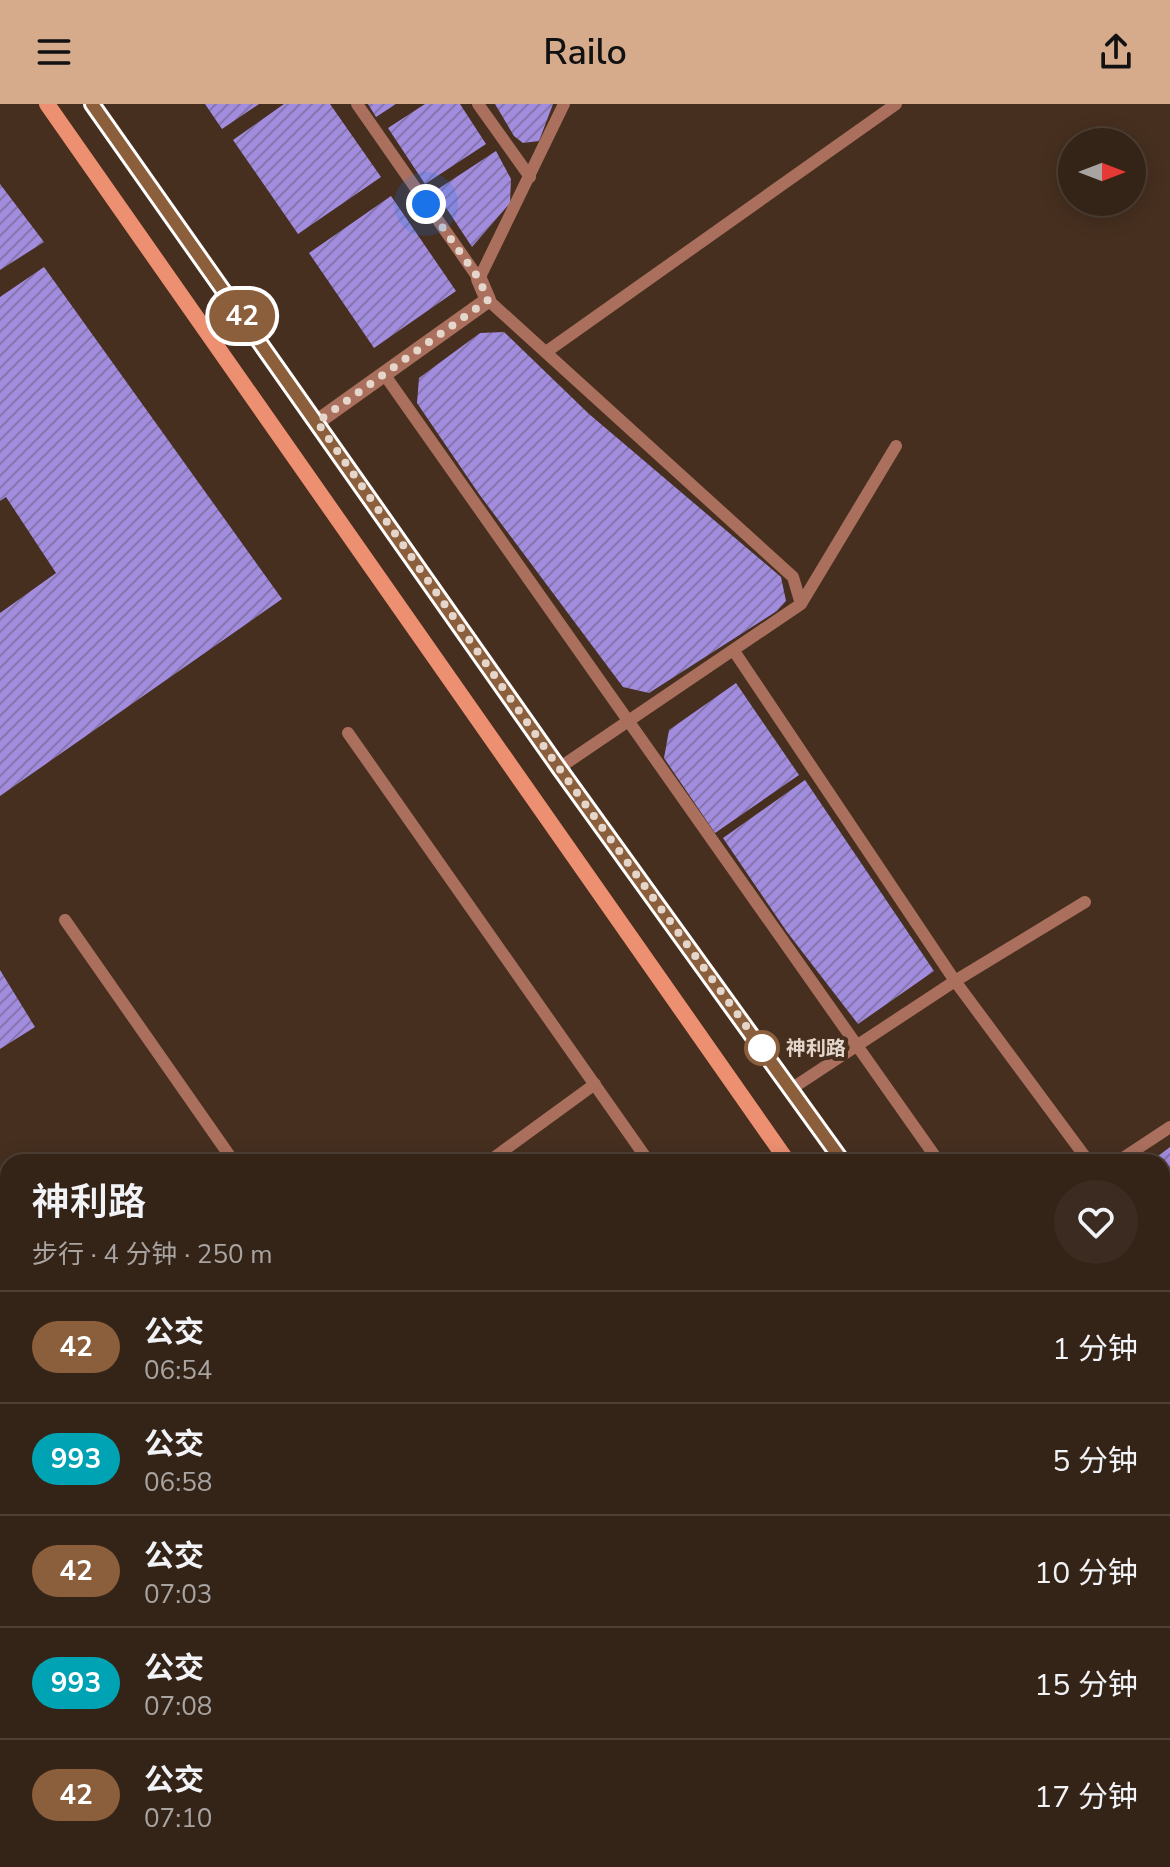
<!DOCTYPE html>
<html lang="zh">
<meta charset="utf-8">
<style>
body{margin:0;font-family:"Nunito Sans","Noto Sans SC",sans-serif;background:#3c2b20;color:#f1f3f6;height:100vh;display:flex;flex-direction:column;font-size:30px;white-space:nowrap}
*{box-sizing:border-box;margin:0}
p{font-size:26px;color:#a9a4a1}
.icon{flex:none;width:44px;height:44px;fill:none;stroke:currentColor;stroke-width:2;stroke-linecap:round;stroke-linejoin:round}
.map{position:relative;flex:1;overflow:hidden}
.side{position:absolute;left:0px;top:1050px;width:1170px;height:714px;display:flex;flex-direction:column;background:#342317;border-radius:24px 24px 0 0;box-shadow:0 4px 20px #0003,0 0 0 2px #4e4036}
.side>*{flex:none}
.badge{padding:0 16px;border-radius:26px;font-size:28px;line-height:52px}
.needle{width:52px;rotate:90deg}
.fabs{position:absolute;left:1058px;top:24px;display:grid;gap:16px}
.fabs a{display:grid;place-items:center;width:88px;height:88px;border-radius:50%;background:#342317;box-shadow:0 4px 20px #0003,0 0 0 2px #4e4036;font-size:40px}
.you{position:absolute;width:40px;height:40px;margin:-20px;border:6px solid #fff;border-radius:50%;background:#1a73e8;box-shadow:0 0 0 12px #1a73e833}
.map>.badge{position:absolute;translate:-50% -50%;box-shadow:0 0 0 4px #fff}
.round{display:grid;place-items:center;flex:none;width:84px;height:84px;border-radius:42px;background:#3c2b20}
.summary{display:flex;align-items:center;justify-content:space-between;height:136px;padding:0 32px}
h1{font-size:38px;font-weight:600;line-height:60px}
ul{padding:0;list-style:none}
li{display:flex;align-items:center;gap:24px;height:112px;padding:0 32px;border-top:2px solid #4e4036}
li div{flex:1}
li b{display:block;font-size:30px}
li em{font-style:normal}
li .badge{min-width:88px;font-weight:700;text-align:center}
header{display:flex;justify-content:space-between;align-items:center;height:104px;padding:0 32px;background:#d6ab8b;color:#111;font-size:36px;font-weight:600}
.map>svg:first-child{display:block}
.building{fill:url(#building-hatch)}
.lines{fill:none;stroke-linecap:round;stroke-linejoin:round}
.lane{stroke:#ab705d;stroke-width:12}
.street{stroke:#ab705d;stroke-width:16}
.secondary{stroke:#ed9071;stroke-width:16}
.line-casing{stroke:#fff;stroke-width:18}
.line{stroke:#8b5e3c;stroke-width:12}
.walk{stroke:#e5d6cc;stroke-width:8;stroke-dasharray:0 14.4}
.stop-dot{fill:#fff;stroke:#8b5e3c;stroke-width:4}
.labels{text-anchor:middle;stroke-width:8;stroke-linejoin:round;paint-order:stroke}
.stop-label{font-size:20px;font-weight:bold;fill:#e5d6cc;stroke:#462f1f;text-anchor:start}
</style>
<header><svg class="icon" aria-label="menu" viewBox="0 0 24 24"><path d="M4 6h16M4 12h16M4 18h16"/></svg>Railo<svg class="icon" aria-label="share" viewBox="0 0 24 24"><path d="M12 15V3M7 8l5-5 5 5M5 13v7h14v-7"/></svg></header>
<div class="map">
<svg width="1170" height="1763" viewBox="0 0 1170 1763">
<defs>
<pattern id="building-hatch" width="6" height="6" patternUnits="userSpaceOnUse" patternTransform="scale(2)"><rect width="6" height="6" fill="#a28cde"/><path d="M-1 1l2-2M0 6l6-6M5 7l2-2" fill="none" stroke="#8675ae"/></pattern>
</defs>
<rect width="100%" height="100%" fill="#462f1f"/>
<path class="building" d="M205 0H259L222 25Z
M284 0H330L381 73 298 130 233 36Z
M368 0H396L376 13Z
M425 0H460L486 40 425 80 388 24Z
M495 0H553L539 37 523 39 514 32Z
M496 47 511 75 510 99 472 143 435 87Z
M0 80 44 138 0 166Z
M391 92 456 187 374 244 309 149Z
M44 163 282 495 0 692V509L56 469 6 393 0 397V193Z
M504 228 589 310 781 473 786 497 777 507 649 589 623 583 479 390 417 299 419 274 480 229Z
M736 579 799 671 715 729 664 654 669 626Z
M805 676 934 867 858 920 787 828 723 734Z
M0 866 35 923 0 945Z
M1170 1043V1150L1162 1139V1058H1150Z
M1162 1191 1170 1203V1278L1162 1284Z
M0 1223 8 1235V1360L0 1348Z
M8 1559V1730L0 1736V1564Z
M607 1756H812L817 1763H612Z"/>
<g class="lines">
<path class="lane" d="M357 0 479 175 564 0
M478 0 530 73
M488 196 793 473 801 500 559 664
M546 248 896 0
M384 270 939 1058
M801 500 896 342
M734 547 955 877 791 985
M348 629 649 1058
M1085 798 955 877 1089 1058
M65 816 234 1058
M488 1058 595 980
M1117 1058 1170 1023
M1162 1166 1170 1178
M1162 1302 1170 1297"/>
<path class="street" d="M317 318 488 196 479 175"/>
<path class="secondary" d="M47 0 788 1058
M92 0 559 664 843 1058
M0 1119 8 1130
M1162 1508 1170 1519
M1162 1592 1170 1603
M1162 1716 1170 1711
M457 1756 462 1763
M1089 1763 1100 1756"/>
</g>
<g class="lines">
<defs>
<path id="line" d="M92 0 559 664 843 1058"/>
</defs>
<use href="#line" class="line-casing"/>
<use href="#line" class="line"/>
<path class="walk" d="M426 100 479 175 488 196 317 318 559 664 762 944"/>
</g>
<circle class="stop-dot" cx="762" cy="944" r="16"/>
<g class="labels">
<g class="stop-label">
<text x="786" y="951">神利路</text>
</g>
</g>
</svg>
<div class="fabs">
<a><svg class="needle" viewBox="-14 -14 28 28"><path d="M0-13l5 13h-10z" fill="#e53935"/><path d="M0 13l5-13h-10z" fill="#a9a4a1"/></svg></a>
</div>
<div class="you" style="left:426px;top:100px"></div>
<b class="badge" style="left:242px;top:212px;background:#8b5e3c;color:#fff">42</b>
<section class="side">
<div class="summary"><div><h1>神利路</h1><p>步行 · 4 分钟 · 250 m</p></div><a class="round"><svg class="icon" aria-label="heart" viewBox="0 0 24 24"><path d="M12 20l-8-8c-3-5 5-10 8-4 3-6 11-1 8 4z"/></svg></a></div>
<ul>
<li><span class="badge" style="background:#8b5e3c;color:#fff">42</span><div><b>公交</b><p>06:54</p></div><em>1 分钟</em></li>
<li><span class="badge" style="background:#00a3b4;color:#fff">993</span><div><b>公交</b><p>06:58</p></div><em>5 分钟</em></li>
<li><span class="badge" style="background:#8b5e3c;color:#fff">42</span><div><b>公交</b><p>07:03</p></div><em>10 分钟</em></li>
<li><span class="badge" style="background:#00a3b4;color:#fff">993</span><div><b>公交</b><p>07:08</p></div><em>15 分钟</em></li>
<li><span class="badge" style="background:#8b5e3c;color:#fff">42</span><div><b>公交</b><p>07:10</p></div><em>17 分钟</em></li>
</ul>
</section>
</div>
